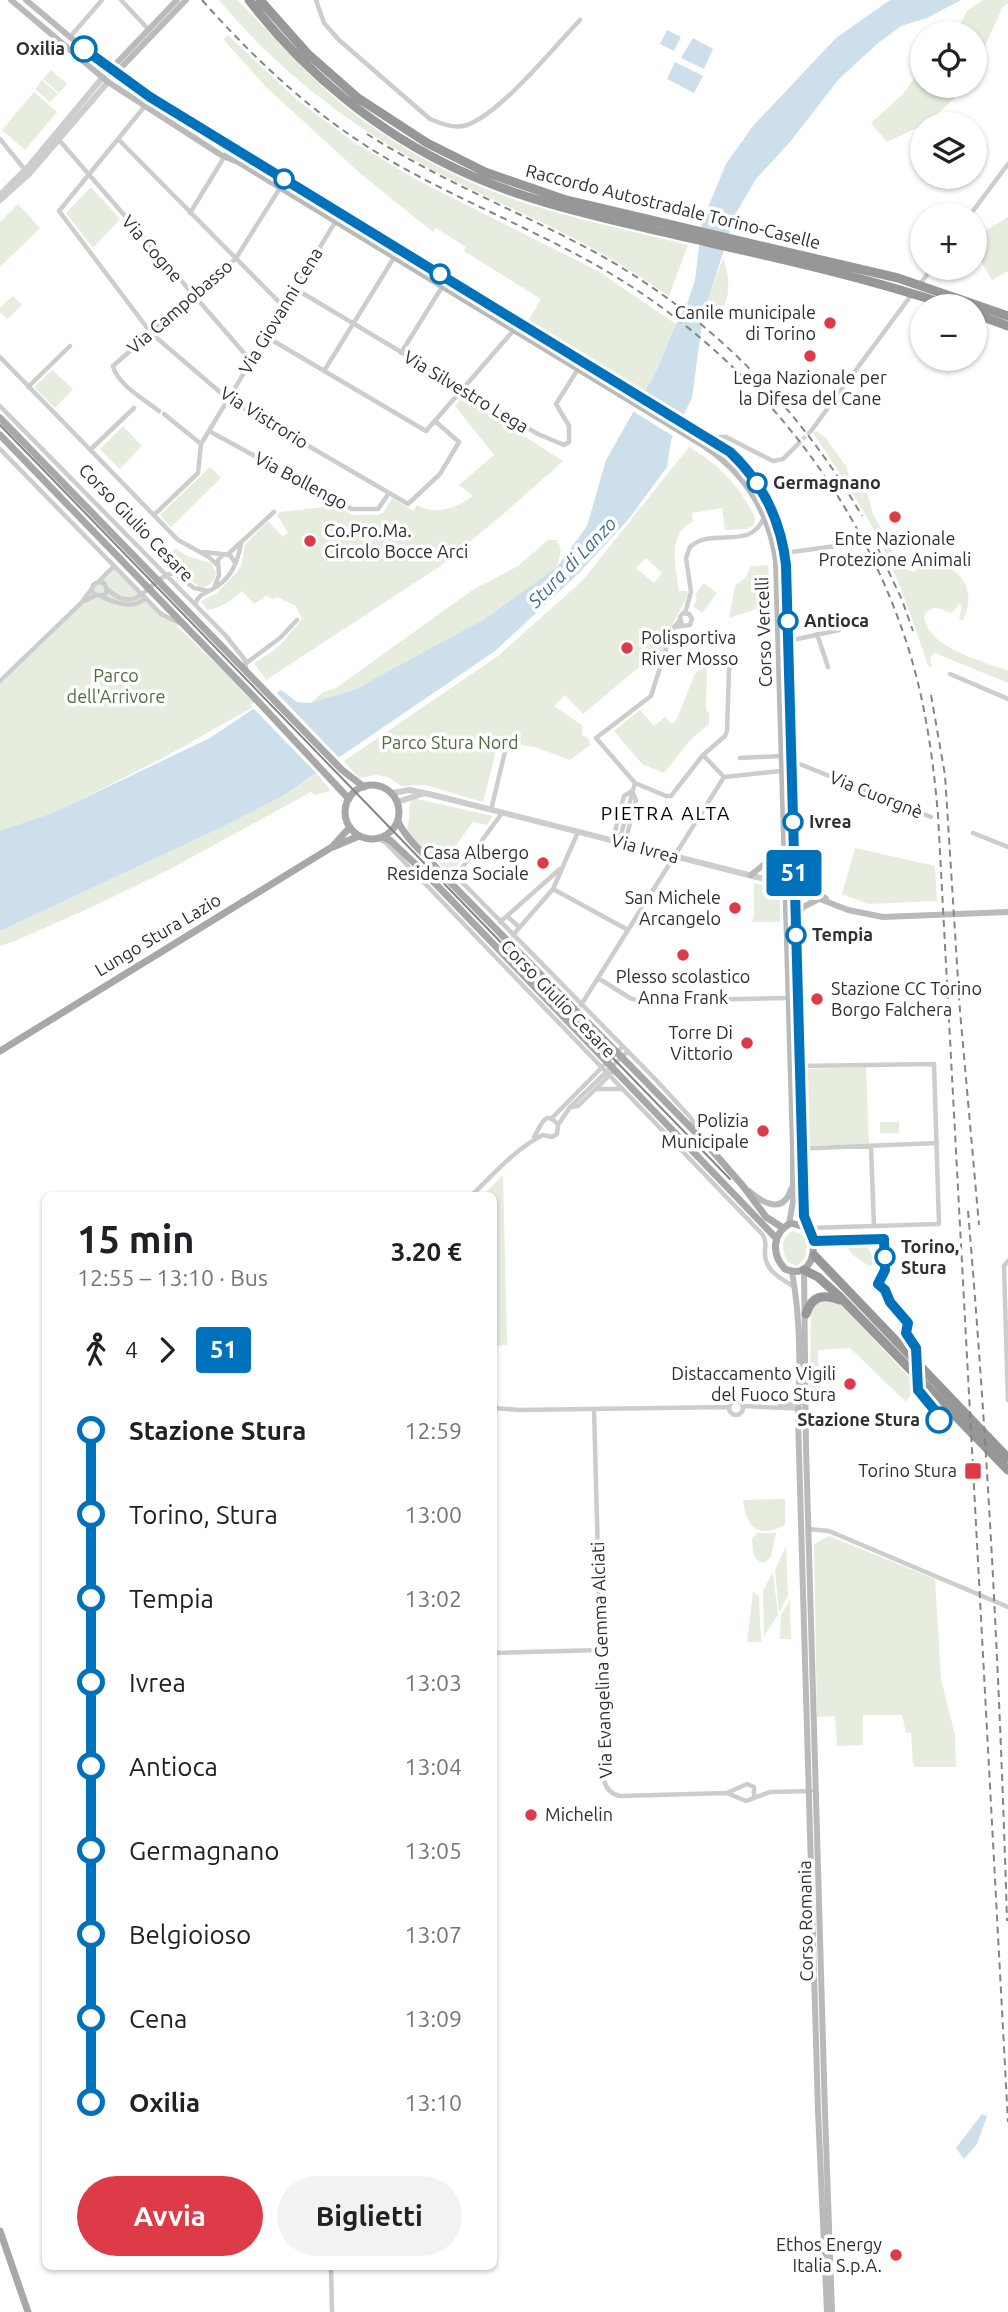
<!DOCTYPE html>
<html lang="it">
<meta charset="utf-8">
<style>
body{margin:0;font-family:Ubuntu,sans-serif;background:#f2f2f2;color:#202124;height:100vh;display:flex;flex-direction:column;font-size:26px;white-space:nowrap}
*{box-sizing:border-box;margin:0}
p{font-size:23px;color:#757577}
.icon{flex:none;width:38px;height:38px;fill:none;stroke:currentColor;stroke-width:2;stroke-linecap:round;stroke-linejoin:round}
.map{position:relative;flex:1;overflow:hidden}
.details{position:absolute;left:42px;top:1192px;width:455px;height:1078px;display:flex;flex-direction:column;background:#fff;border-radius:10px;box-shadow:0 2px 5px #0004}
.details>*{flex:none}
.badge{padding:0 14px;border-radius:5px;font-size:24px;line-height:46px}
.controls{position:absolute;left:910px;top:21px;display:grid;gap:14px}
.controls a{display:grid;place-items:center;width:77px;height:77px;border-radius:50%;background:#fff;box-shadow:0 2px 5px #0004;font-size:35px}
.map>.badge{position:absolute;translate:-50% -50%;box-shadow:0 0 0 4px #fff}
.legs{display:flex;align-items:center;gap:10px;height:77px;padding:0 35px;font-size:23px}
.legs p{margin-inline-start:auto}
.overview{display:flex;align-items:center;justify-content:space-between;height:119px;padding:0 35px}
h1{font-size:38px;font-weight:600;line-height:52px}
.primary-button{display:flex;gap:14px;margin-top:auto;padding:14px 35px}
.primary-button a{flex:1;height:80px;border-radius:42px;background:#de3b48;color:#fff;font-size:28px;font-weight:600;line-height:80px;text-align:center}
.primary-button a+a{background:#f2f2f2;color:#202124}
ul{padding:0 35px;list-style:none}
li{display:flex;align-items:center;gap:24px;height:84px;font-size:26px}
li i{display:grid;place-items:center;width:10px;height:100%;margin:0 9px;background:currentColor}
li i::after{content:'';width:18px;height:18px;margin:-9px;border:5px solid;border-radius:50%;background:#fff}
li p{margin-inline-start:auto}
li:first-child i{background:linear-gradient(#0000 50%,currentColor 0)}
li:last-child i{background:linear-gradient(currentColor 50%,#0000 0)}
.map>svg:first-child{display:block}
.green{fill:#e6ecde;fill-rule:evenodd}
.water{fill:#ccdfeb}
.pier{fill:#fff}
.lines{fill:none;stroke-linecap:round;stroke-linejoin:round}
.minor-tunnel{stroke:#d6d6d6;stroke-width:4.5;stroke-dasharray:4.5 2;stroke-linecap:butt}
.minor{stroke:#cdcdcd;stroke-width:4.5}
.tertiary{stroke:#cdcdcd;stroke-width:6}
.secondary{stroke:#bababa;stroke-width:6}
.primary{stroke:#a8a8a8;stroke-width:7}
.motorway{stroke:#979797;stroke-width:9}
.tram{stroke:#858585;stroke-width:2}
.rail{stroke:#858585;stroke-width:2;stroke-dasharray:7 5;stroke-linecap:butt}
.line-1-casing{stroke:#fff;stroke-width:16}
.line-1{stroke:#0072bc;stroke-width:10}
.stop-1-dot{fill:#fff;stroke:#0072bc;stroke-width:3.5}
.poi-dot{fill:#de3b48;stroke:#fff;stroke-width:2.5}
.labels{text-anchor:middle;stroke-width:7;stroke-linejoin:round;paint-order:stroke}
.stop-label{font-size:18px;font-weight:bold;fill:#303030;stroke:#fff;text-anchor:start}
.street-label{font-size:18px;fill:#303030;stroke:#fff}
.poi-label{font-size:18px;fill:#303030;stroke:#fff;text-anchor:end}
.park-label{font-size:18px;fill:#536a3f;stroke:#fff}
.water-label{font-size:19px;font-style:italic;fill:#41718f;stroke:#fff}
.neighbourhood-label{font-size:19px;letter-spacing:2px;fill:#000;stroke:#fff}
</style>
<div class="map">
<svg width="1008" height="2312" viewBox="0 0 1008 2312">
<rect width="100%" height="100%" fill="#fff"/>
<path class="green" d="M219 0H237C274 36 307 77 348 109 400 149 459 181 522 202 576 220 633 231 688 245L669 296C641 277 613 259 583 243 514 207 440 179 374 136 317 99 263 53 219 0Z
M983 0H1008V3L1002 8 975 69V33H955L967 11Z
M228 35 297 100 355 143 417 180 598 271 676 324 655 374 645 392 528 321 541 299 464 251 466 247 436 228 433 232 361 174 267 88 223 39Z
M922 68V86H967L929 122 887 142 871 123 903 94Z
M51 70 67 84 59 93 43 79Z
M42 80 58 94 50 102 35 89Z
M34 92 57 112 25 150 2 130Z
M91 187 120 219 93 248 66 213Z
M18 204 40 228 0 267V222Z
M1008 217V271L992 280 975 251V237Z
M723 258C730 274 734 313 709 314V297Z
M13 296 22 305 7 319 0 312V308Z
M52 370 73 389 55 408 34 387Z
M463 397 563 461 501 516 439 567 266 680 254 663C281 648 283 641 302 619L296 606 277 597 273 599 266 596 254 604 242 591C231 600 222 608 207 610L201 601 217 593 236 573 241 566 245 545 268 521 283 537 288 533 277 515 280 512 334 506 353 515H378L384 512 392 498 413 511 417 505C437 516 456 508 473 496L459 485 494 455 455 406Z
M123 426 142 446 120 469 100 449Z
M816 431 825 437 847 468 848 475 867 493 873 514 886 537 890 548 906 569 914 572 923 564 932 561C940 565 952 568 958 574 971 587 971 605 963 620H959L962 606 960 603 952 613C940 610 933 602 924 616 926 647 983 661 1008 671V683L935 653 930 657 932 666 929 668C915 629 903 589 885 552 865 510 839 471 813 433Z
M689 447C720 465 739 486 755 517L754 525 747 529 725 530 722 508 692 513 693 522C666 534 676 568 679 591H687L688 595 671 627 658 665 650 658 583 714 565 695 554 706 583 726 582 735 588 738 590 745 570 760 535 747 516 744V740L500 736 483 802 425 785 401 786 388 777 376 775 359 778 344 761 498 656 582 581ZM646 558 662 573 654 583 636 568Z
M210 467 221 478 171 527 160 515Z
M548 540H557L561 549 557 567 483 620 409 662 356 689 310 703 323 692 336 688 471 591 518 566Z
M174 548 187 556 211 563 216 573C214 583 209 588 199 587L181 571 174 569 171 559Z
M768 565 771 604 729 618 735 586 746 577 751 566Z
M114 566 258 704 163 758 50 815 0 832V681L74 610Z
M704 583 717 593 702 613 693 606 697 600 695 594Z
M707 666 706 709 709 713V724L690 740 664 773 642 764 614 731 640 710 654 726 665 717 672 724 677 719 695 673Z
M317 773 331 791 315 795 311 792 172 868 94 906 15 941 0 946V931L218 829 281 797Z
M412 798 493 816 487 825 473 822 452 851 461 860 451 874 406 831C411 820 408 806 412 798Z
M855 848 935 866 937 901 869 904 842 894Z
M754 883 780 889V922H752L754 916Z
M866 1067 869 1144 804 1146 802 1069Z
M880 1122H899V1133H880Z
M503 1175 507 1345 494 1346V1195H483Z
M793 1231 802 1234 807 1245 805 1258 797 1266 789 1263C781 1252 780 1238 793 1231Z
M846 1243H858L868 1247 872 1256V1265L869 1266 854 1256 845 1244Z
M823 1299 838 1302 911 1379 913 1391 906 1402 850 1348 818 1350 820 1393H810L811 1313 816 1303Z
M785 1499V1525C759 1539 746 1528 743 1500Z
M757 1533H776L771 1556 765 1563C752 1561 753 1550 752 1539Z
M829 1536 935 1579 941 1679 955 1735 956 1767H915L913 1763 911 1733H906L902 1715H863V1745L837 1746 835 1716 817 1717 814 1544Z
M786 1546 788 1595 779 1613 775 1570Z
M773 1572 778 1615 764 1636 763 1591Z
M753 1592 759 1596 761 1642H747Z
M790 1600 791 1639H780L781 1615Z"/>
<path class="water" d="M890 0H961L927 18 901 26 877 44 839 79 790 142 756 179 735 215 703 316 692 398 671 440 667 467 628 520 578 574 495 651 281 797 218 829 0 931V831L53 813 210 738 281 690 297 702 310 703 356 689 483 620 557 567 587 526 606 460 655 374 676 324 687 304 695 280 702 222 726 164 753 126 836 38Z
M667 30 681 37 674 51 660 44Z
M693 38 713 49 704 69 681 58Z
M675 62 703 76 694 93 667 79Z
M982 2114 987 2116 977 2144 964 2159 956 2148Z"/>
<path class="pier" d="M642 391 686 418 676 438 631 410Z
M274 690 342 761 319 776 250 705Z"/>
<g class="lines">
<path class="minor-tunnel" d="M798 444 811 431"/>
<path class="minor" d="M121 0 149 30
M316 0 324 23 339 40 430 119C442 124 454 129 467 125 501 113 553 48 580 20
M70 37 102 0
M145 106 59 211 151 333 228 399 408 504 440 474 459 442 435 421
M0 139 26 171
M59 140 251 361
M119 140 283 306
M190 213 231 146
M970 215 1008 164
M920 284 932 268
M294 288 538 434 564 445 569 442V426L556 404 578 369
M265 336 426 431 520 323
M401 353 442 287
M0 357 178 540 209 557 217 565
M324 371 395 256
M28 387 70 346
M0 406 226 636 245 660 246 670
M159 411C145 400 117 384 113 366L236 258 280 188
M164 414 201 444
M209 431 352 509H378L389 493
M811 431 912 294
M704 446 717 437H726L773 461 783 459 798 444
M0 449 161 614 179 623
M90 450 134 408
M154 515 198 473 201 444 340 214
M204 552 230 555 235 563
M785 553 850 544
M227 555 274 512
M98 582 114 566
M215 585 219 575 218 560 223 555
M107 589C139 619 149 576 174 573L194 588 208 591
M102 597C117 603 132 610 146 598
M85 601 96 595H105L107 589 104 583 98 582 93 585 92 591 96 595
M195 604C199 593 207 593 216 587 232 577 238 561 241 543
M685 613 691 592 686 558 690 547C712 526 751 552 764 517
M679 621 672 630 651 696 596 738 635 783 666 796H671L703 755 725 736 727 731 729 670 731 664
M674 627 690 625 692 619 689 614 683 613 680 617 682 625
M817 634 828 667
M779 640 788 641 839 630
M245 664 280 638 297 620
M950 674 1008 699
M0 681 81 603 93 587
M703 755 724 777
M740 758 781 756
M782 761H792L931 817
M491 810 507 743
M973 833 1008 847
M378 838 386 843 763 1235C767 1242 765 1244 765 1252 764 1270 780 1278 793 1286
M613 840 624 796 632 791 636 800 625 843
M619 842 635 783
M457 877 656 1080 691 1118 699 1133
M451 883 502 813
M553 889 628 930
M507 916 519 927
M500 922 560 869
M513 935 553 889 578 832
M598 978 630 998 639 1001 787 998
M581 1005 724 777 781 771
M799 1066 934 1064 939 1224 809 1228
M597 1089H622
M571 1107 578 1106 612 1073
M551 1119 622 1047
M558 1125 570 1107 627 1052
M534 1137C540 1128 545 1107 558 1125L557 1134 552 1137 543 1135
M871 1146 874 1226
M793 1149 937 1143
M472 1195C493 1175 516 1148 543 1135
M1008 1261 1004 1266 1008 1400
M729 1408a7 7 0 1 1 14 0a7 7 0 1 1-14 0Z
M743 1406 806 1409
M779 1406 806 1402
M494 1408 519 1410 729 1407
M594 1409 604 1780C606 1789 611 1794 620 1796L727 1793 746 1801 770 1792 811 1791
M808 1529 829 1531 1008 1607
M494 1653 600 1650
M727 1793 747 1784 754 1787V1797
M331 2266 332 2312"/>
<path class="tertiary" d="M0 195 29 166 103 77
M0 200 29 174 108 82
M392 793 410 790 433 795 784 884
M397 802 422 794"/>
<path class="secondary" d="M11 0 108 82 221 155 238 162 704 446C745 473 769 513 776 561L793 1149V1202L789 1224
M26 0 101 63 150 97 730 452C762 482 781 521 786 565L803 1201 808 1228
M109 71 177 0
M114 75 186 0
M796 858 804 878 826 899
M751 875 783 849
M792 888 848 910 883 917 1008 912
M798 917 803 907 819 899
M749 1191C763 1203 783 1215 791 1189
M804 1270 806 1448 825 2113 832 2312
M792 1272C801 1320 800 1370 798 1418L818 2111 827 2312"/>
<path class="primary" d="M0 418 342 770 364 787
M0 435 252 695 349 799
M345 812a27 27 0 1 1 54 0a27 27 0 1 1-54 0Z
M398 821C406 840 426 854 438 870L702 1139 743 1186 766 1217 783 1228
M383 837 391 841 430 878 776 1238
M333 847 359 836
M0 1051 332 847 350 827
M791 1223 808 1228C820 1246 812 1281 785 1269 771 1254 772 1233 791 1223Z
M0 2231 28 2312"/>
<path class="motorway" d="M249 0C305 73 378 133 461 171 523 200 588 214 654 230 753 253 854 273 951 306
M260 0 307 53 358 98 427 143 485 172 566 200 898 278 1008 316
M975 314 1008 326
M814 1255 1008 1458
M804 1270 818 1277 838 1295 1008 1470
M806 1314C812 1295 823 1294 840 1300"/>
<path class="tram" d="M0 425 730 1179"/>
<path class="rail" d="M202 0C258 63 318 119 391 161 462 202 538 231 608 272 748 355 857 489 907 644 925 700 933 757 938 815L1008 2122
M367 134C437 179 515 210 589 249 703 310 797 403 862 516
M873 538 902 600 913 631
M931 695 945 775 960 1011 979 1225
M968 1211C988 1447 1000 1684 1007 1921"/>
</g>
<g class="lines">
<defs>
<path id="line-1" d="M84 49 150 97 730 452C762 482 781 521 786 565L804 1216 814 1241 884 1239 885 1270 878 1284 885 1290 890 1302 908 1323 906 1333 916 1348 918 1390 937 1413 939 1420"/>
</defs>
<use href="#line-1" class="line-1-casing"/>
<use href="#line-1" class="line-1"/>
</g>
<g class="stop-1-dot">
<circle cx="84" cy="49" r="12"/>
<circle cx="284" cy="179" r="9"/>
<circle cx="440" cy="274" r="9"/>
<circle cx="757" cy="483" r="9"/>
<circle cx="788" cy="621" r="9"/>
<circle cx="793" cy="822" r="9"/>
<circle cx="796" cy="935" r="9"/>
<circle cx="885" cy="1257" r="9"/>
<circle cx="939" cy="1420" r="12"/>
</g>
<g class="poi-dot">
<circle cx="830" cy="323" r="7"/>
<circle cx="810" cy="356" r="7"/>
<circle cx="895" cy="517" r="7"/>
<circle cx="310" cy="541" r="7"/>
<circle cx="627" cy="648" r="7"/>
<circle cx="543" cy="863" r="7"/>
<circle cx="735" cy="908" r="7"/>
<circle cx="683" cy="955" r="7"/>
<circle cx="817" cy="999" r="7"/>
<circle cx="747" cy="1043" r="7"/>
<circle cx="763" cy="1131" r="7"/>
<circle cx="850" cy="1384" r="7"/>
<rect x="964" y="1462" width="18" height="18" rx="3.5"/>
<circle cx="531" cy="1815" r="7"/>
<circle cx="896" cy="2255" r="7"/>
</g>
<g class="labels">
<g class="stop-label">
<text x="65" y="55" text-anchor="end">Oxilia</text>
<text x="773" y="489">Germagnano</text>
<text x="804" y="627">Antioca</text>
<text x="809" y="828">Ivrea</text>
<text x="812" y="941">Tempia</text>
<text x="901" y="1253">Torino,<tspan x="901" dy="21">Stura</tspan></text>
<text x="920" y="1426" text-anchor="end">Stazione Stura</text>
</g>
<g class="street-label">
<text transform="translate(673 207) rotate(14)" y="6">Raccordo Autostradale Torino-Caselle</text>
<text transform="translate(152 249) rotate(49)" y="6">Via Cogne</text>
<text transform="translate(180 307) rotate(-41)" y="6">Via Campobasso</text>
<text transform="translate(281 311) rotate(-59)" y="6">Via Giovanni Cena</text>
<text transform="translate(466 392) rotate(31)" y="6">Via Silvestro Lega</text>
<text transform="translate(264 418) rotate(32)" y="6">Via Vistrorio</text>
<text transform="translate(301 481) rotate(28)" y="6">Via Bollengo</text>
<text transform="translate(136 523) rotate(46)" y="6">Corso Giulio Cesare</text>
<text transform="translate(764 632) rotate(-92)" y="6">Corso Vercelli</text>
<text transform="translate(876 795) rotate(22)" y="6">Via Cuorgnè</text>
<text transform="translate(645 849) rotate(15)" y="6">Via Ivrea</text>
<text transform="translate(158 935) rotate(-31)" y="6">Lungo Stura Lazio</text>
<text transform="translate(558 999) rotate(46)" y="6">Corso Giulio Cesare</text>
<text transform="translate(602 1660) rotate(-92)" y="6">Via Evangelina Gemma Alciati</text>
<text transform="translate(806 1921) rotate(-91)" y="6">Corso Romania</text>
</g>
<g class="poi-label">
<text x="816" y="319">Canile municipale<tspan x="816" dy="21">di Torino</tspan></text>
<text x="810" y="384" text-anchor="middle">Lega Nazionale per<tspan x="810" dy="21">la Difesa del Cane</tspan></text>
<text x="324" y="537" text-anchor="start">Co.Pro.Ma.<tspan x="324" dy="21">Circolo Bocce Arci</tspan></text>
<text x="895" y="545" text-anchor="middle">Ente Nazionale<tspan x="895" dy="21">Protezione Animali</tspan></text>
<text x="641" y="644" text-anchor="start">Polisportiva<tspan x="641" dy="21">River Mosso</tspan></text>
<text x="529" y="859">Casa Albergo<tspan x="529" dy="21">Residenza Sociale</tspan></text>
<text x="721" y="904">San Michele<tspan x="721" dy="21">Arcangelo</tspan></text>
<text x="683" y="983" text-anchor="middle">Plesso scolastico<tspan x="683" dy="21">Anna Frank</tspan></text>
<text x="831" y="995" text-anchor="start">Stazione CC Torino<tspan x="831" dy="21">Borgo Falchera</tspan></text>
<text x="733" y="1039">Torre Di<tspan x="733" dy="21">Vittorio</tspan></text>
<text x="749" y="1127">Polizia<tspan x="749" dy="21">Municipale</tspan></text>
<text x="836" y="1380">Distaccamento Vigili<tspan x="836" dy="21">del Fuoco Stura</tspan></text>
<text x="957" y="1477">Torino Stura</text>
<text x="545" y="1821" text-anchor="start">Michelin</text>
<text x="882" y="2251">Ethos Energy<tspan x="882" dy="21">Italia S.p.A.</tspan></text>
</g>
<g class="park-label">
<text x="116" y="682">Parco<tspan x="116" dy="21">dell'Arrivore</tspan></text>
<text x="450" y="749">Parco Stura Nord</text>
</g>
<g class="water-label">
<text transform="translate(572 562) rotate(-46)" y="7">Stura di Lanzo</text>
</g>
<g class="neighbourhood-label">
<text x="666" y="820">PIETRA ALTA</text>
</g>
</g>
</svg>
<div class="controls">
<a><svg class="icon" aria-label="locate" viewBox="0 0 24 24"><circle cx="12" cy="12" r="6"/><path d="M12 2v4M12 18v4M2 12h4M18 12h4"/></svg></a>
<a><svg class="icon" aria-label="layers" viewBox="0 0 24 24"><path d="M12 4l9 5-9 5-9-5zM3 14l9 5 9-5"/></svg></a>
<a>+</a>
<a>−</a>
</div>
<b class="badge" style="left:794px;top:873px;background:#0072bc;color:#fff">51</b>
<section class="details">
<div class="overview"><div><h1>15 min</h1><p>12:55 – 13:10 · Bus</p></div><b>3.20 €</b></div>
<div class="legs"><svg class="icon" aria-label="walk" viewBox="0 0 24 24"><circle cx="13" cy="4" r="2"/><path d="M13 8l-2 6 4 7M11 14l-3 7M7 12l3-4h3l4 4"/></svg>4<svg class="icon" aria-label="forward" viewBox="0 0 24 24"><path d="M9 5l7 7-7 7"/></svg><b class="badge" style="background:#0072bc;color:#fff">51</b></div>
<ul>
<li><i style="color:#0072bc"></i><b>Stazione Stura</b><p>12:59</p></li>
<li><i style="color:#0072bc"></i><span>Torino, Stura</span><p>13:00</p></li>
<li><i style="color:#0072bc"></i><span>Tempia</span><p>13:02</p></li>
<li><i style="color:#0072bc"></i><span>Ivrea</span><p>13:03</p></li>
<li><i style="color:#0072bc"></i><span>Antioca</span><p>13:04</p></li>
<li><i style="color:#0072bc"></i><span>Germagnano</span><p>13:05</p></li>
<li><i style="color:#0072bc"></i><span>Belgioioso</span><p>13:07</p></li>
<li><i style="color:#0072bc"></i><span>Cena</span><p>13:09</p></li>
<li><i style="color:#0072bc"></i><b>Oxilia</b><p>13:10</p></li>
</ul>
<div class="primary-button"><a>Avvia</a><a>Biglietti</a></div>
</section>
</div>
